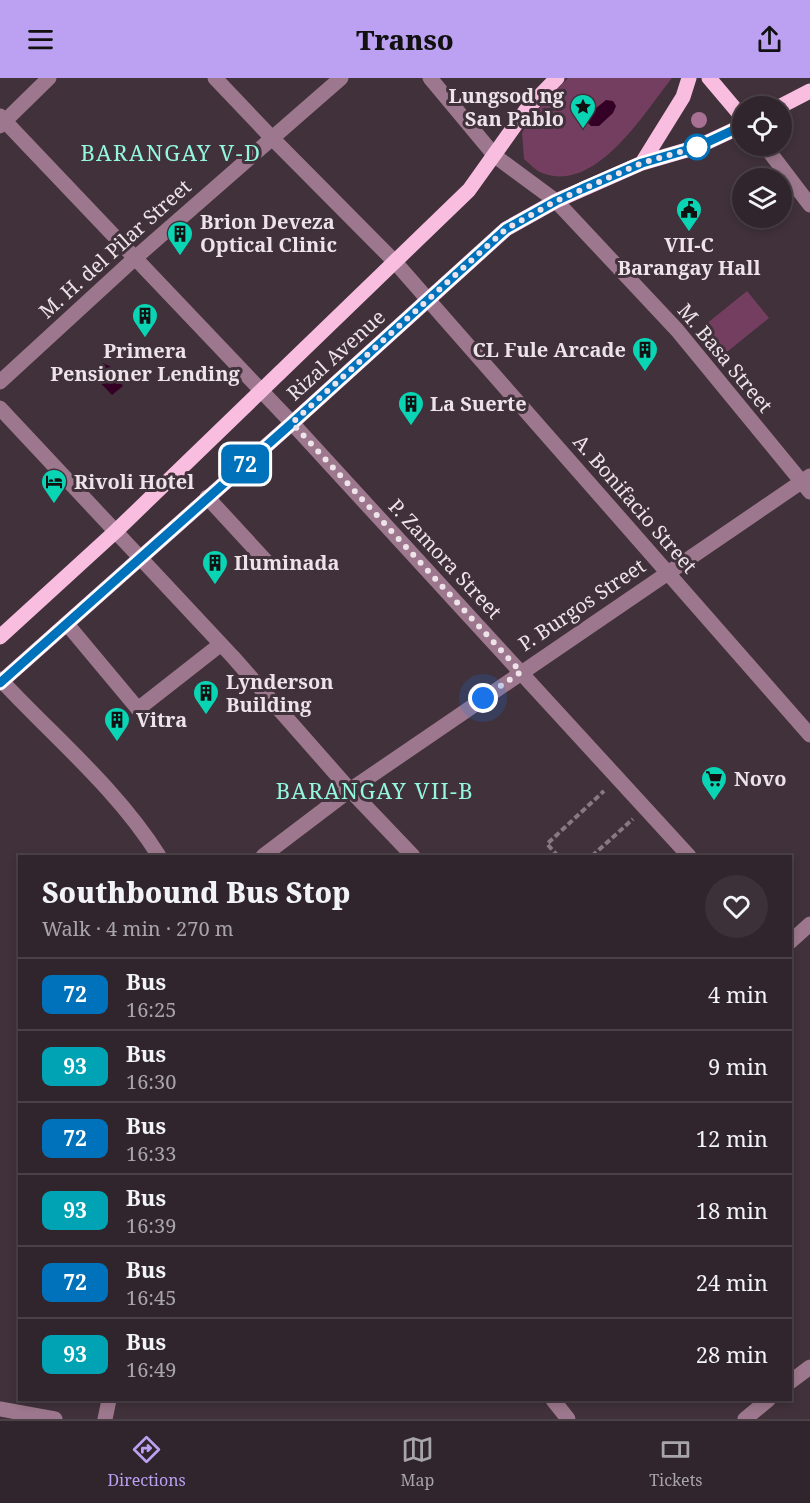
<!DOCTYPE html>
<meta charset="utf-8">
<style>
body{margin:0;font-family:"Noto Serif",serif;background:#3c3138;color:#f1f3f6;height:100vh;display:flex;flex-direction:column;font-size:22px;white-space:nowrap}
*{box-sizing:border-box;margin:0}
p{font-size:20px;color:#a8a5a9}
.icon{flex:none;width:33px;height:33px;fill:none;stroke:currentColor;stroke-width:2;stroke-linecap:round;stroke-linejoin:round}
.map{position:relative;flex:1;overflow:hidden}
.panel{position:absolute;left:18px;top:777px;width:774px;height:546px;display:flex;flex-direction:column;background:#30252c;border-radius:0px;box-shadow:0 3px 9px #0003,0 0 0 2px #4b4248}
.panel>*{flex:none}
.badge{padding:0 12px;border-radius:9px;font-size:21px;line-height:39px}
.fabs{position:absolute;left:732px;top:18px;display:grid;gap:12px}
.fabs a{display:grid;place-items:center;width:60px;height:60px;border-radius:50%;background:#30252c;box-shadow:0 3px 9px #0003,0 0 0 2px #4b4248;font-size:30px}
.you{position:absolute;width:30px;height:30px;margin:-15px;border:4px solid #fff;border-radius:50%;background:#1a73e8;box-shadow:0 0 0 9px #1a73e833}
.map>.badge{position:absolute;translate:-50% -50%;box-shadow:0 0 0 3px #fff}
.round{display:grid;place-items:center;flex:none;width:63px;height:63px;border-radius:32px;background:#3c3138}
.overview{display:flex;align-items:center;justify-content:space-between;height:102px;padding:0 24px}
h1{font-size:28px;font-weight:800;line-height:45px}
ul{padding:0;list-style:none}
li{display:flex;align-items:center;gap:18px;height:72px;padding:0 24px;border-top:2px solid #4b4248}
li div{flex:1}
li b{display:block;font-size:22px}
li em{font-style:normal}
li .badge{min-width:66px;font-weight:700;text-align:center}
header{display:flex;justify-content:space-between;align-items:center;height:78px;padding:0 24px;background:#bca0f2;color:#111;font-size:27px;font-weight:800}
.menu{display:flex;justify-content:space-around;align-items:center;height:84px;border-top:2px solid #4b4248;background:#30252c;font-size:16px;color:#a8a5a9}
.menu a{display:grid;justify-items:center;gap:3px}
.menu .current{color:#bca0f2}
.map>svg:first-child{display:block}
.green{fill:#733e5f}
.water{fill:#340025}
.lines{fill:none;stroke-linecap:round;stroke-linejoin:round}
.path{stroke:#867981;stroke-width:4;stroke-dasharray:6 3;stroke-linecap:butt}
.minor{stroke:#9c778d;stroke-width:15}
.major{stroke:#f9bde0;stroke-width:15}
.tree{fill:#a87193}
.line-casing{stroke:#fff;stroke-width:14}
.line{stroke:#0072bc;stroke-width:9}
.walk{stroke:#ede3e9;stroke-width:6;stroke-dasharray:0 10.8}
.stop-dot{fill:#fff;stroke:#0072bc;stroke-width:3}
.labels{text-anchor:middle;stroke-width:6;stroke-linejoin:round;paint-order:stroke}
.poi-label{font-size:20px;font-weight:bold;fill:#ede3e9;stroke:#40313a;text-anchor:start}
.street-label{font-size:20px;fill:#ede3e9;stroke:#40313a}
.quarter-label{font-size:22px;letter-spacing:1.5px;fill:#93f6df;stroke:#40313a}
</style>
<header><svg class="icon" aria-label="menu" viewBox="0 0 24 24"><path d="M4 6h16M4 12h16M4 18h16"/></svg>Transo<svg class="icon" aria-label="share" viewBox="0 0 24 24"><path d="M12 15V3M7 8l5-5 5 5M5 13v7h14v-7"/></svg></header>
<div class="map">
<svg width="810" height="1341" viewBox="0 0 810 1341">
<rect width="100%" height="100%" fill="#40313a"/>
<path class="green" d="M568 0H672C644 35 596 116 542 95 536 93 530 86 524 81L522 55 531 39Z
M747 213 769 240 717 282 695 255Z"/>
<path class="water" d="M606 22 613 23 616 28 613 35 599 48H591L587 44 590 35Z
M103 285 111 289V292L123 308 112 317 92 296 94 292Z"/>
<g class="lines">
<path class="path" d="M558 778 547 766 604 713
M592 778 633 741"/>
<path class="minor" d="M215 0 271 59 395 184 810 657
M430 0 495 78 556 123 677 252 810 414
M0 38 292 345 689 778
M0 48 49 0
M765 68 810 127
M0 304 134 181 341 0
M0 330 233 579 350 712 413 778
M207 419 266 483
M67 546 138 631 221 566
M0 601C54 659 117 711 159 778
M263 778 350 712 810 398
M790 864 810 846
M790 1304 810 1289
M553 1322 568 1341
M0 1331 55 1341
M105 1341 109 1322
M745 1341 768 1322"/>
<path class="major" d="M709 0 742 39
M781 28 810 13
M642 85 683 19 689 0
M0 559 116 453 469 112 526 32 557 0
M0 605 292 345 506 151 556 123 642 85 697 69 742 48"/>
</g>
<circle class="tree" cx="699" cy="42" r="8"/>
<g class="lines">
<defs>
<path id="line" d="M0 605 292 345 506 151 556 123 582 111 642 85 697 69 742 48"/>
</defs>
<use href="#line" class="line-casing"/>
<use href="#line" class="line"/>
<path class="walk" d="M483 620 521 594 292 345 506 151 556 123 642 85 697 69"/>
</g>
<defs>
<symbol id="sight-pin" viewBox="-11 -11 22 30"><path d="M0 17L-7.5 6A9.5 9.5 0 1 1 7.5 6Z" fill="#09d5b5" stroke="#40313a"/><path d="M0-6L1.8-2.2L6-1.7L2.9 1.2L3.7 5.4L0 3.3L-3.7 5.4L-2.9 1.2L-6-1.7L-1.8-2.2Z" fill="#111"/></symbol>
<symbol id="civic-pin" viewBox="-11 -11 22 30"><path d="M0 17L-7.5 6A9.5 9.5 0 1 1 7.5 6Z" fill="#09d5b5" stroke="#40313a"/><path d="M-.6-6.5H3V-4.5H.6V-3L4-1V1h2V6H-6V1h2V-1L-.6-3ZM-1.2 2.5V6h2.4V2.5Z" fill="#111"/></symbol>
<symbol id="building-pin" viewBox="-11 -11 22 30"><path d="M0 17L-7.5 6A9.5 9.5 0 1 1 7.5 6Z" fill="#09d5b5" stroke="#40313a"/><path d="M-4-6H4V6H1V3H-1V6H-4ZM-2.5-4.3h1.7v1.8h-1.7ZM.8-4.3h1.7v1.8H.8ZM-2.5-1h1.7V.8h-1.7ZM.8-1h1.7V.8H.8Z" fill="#111"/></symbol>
<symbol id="hotel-pin" viewBox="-11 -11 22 30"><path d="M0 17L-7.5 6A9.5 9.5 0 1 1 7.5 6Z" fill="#09d5b5" stroke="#40313a"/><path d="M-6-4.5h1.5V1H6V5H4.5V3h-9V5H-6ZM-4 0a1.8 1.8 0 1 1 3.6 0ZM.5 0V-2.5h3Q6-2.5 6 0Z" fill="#111"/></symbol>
<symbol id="supermarket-pin" viewBox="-11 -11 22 30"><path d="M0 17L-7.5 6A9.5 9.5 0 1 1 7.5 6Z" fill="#09d5b5" stroke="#40313a"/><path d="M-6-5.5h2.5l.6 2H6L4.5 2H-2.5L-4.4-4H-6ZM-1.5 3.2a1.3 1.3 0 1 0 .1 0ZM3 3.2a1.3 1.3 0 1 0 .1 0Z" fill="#111"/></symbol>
</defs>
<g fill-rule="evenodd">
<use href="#sight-pin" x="568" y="14" width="30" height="40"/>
<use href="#civic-pin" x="674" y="117" width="30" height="40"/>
<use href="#building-pin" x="165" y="141" width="30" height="40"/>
<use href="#building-pin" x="130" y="223" width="30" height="40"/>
<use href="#building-pin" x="630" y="257" width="30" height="40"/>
<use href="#building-pin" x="396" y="311" width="30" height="40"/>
<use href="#hotel-pin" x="39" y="389" width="30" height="40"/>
<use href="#building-pin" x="200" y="470" width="30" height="40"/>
<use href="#building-pin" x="191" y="600" width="30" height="40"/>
<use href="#building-pin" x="102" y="627" width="30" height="40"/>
<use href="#supermarket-pin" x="699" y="686" width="30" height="40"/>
</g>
<circle class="stop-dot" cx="697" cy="69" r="12"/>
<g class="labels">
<g class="poi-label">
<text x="564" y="25" text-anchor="end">Lungsod ng<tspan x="564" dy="23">San Pablo</tspan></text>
<text x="200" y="151">Brion Deveza<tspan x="200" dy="23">Optical Clinic</tspan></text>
<text x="689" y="174" text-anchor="middle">VII-C<tspan x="689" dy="23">Barangay Hall</tspan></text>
<text x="626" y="279" text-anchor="end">CL Fule Arcade</text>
<text x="145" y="280" text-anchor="middle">Primera<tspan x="145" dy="23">Pensioner Lending</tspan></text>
<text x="430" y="333">La Suerte</text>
<text x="74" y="411">Rivoli Hotel</text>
<text x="234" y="492">Iluminada</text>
<text x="226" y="611">Lynderson<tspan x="226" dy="23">Building</tspan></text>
<text x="136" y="649">Vitra</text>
<text x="734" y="708">Novo</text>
</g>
<g class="street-label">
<text transform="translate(115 171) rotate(-42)" y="7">M. H. del Pilar Street</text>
<text transform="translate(336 277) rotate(-42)" y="7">Rizal Avenue</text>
<text transform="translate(725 280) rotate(50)" y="7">M. Basa Street</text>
<text transform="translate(635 426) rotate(49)" y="7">A. Bonifacio Street</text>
<text transform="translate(445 481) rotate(47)" y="7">P. Zamora Street</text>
<text transform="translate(582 527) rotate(-34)" y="7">P. Burgos Street</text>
</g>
<g class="quarter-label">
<text x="171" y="83">BARANGAY V-D</text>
<text x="375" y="721">BARANGAY VII-B</text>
</g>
</g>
</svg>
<div class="fabs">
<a><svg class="icon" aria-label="locate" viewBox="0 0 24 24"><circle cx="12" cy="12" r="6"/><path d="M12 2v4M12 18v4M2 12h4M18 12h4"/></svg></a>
<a><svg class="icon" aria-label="layers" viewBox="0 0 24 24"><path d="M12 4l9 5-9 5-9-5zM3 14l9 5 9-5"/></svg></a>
</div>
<div class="you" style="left:483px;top:620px"></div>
<b class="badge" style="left:245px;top:386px;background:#0072bc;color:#fff">72</b>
<section class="panel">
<div class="overview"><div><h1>Southbound Bus Stop</h1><p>Walk · 4 min · 270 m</p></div><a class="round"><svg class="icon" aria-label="heart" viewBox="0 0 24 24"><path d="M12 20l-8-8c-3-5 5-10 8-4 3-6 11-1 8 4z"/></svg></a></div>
<ul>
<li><span class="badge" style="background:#0072bc;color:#fff">72</span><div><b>Bus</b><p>16:25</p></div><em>4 min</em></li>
<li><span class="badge" style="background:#00a3b4;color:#fff">93</span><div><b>Bus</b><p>16:30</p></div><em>9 min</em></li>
<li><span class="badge" style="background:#0072bc;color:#fff">72</span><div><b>Bus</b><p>16:33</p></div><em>12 min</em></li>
<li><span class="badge" style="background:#00a3b4;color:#fff">93</span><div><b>Bus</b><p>16:39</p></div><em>18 min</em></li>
<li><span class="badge" style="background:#0072bc;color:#fff">72</span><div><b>Bus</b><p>16:45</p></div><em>24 min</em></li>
<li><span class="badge" style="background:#00a3b4;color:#fff">93</span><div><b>Bus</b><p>16:49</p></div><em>28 min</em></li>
</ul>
</section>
</div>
<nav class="menu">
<a class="current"><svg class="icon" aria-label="directions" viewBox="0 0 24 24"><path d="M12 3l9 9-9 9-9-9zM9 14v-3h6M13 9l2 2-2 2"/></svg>Directions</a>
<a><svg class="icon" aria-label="map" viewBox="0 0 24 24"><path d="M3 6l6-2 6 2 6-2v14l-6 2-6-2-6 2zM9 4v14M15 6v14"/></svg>Map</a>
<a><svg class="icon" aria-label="tickets" viewBox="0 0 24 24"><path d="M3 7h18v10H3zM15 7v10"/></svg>Tickets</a>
</nav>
